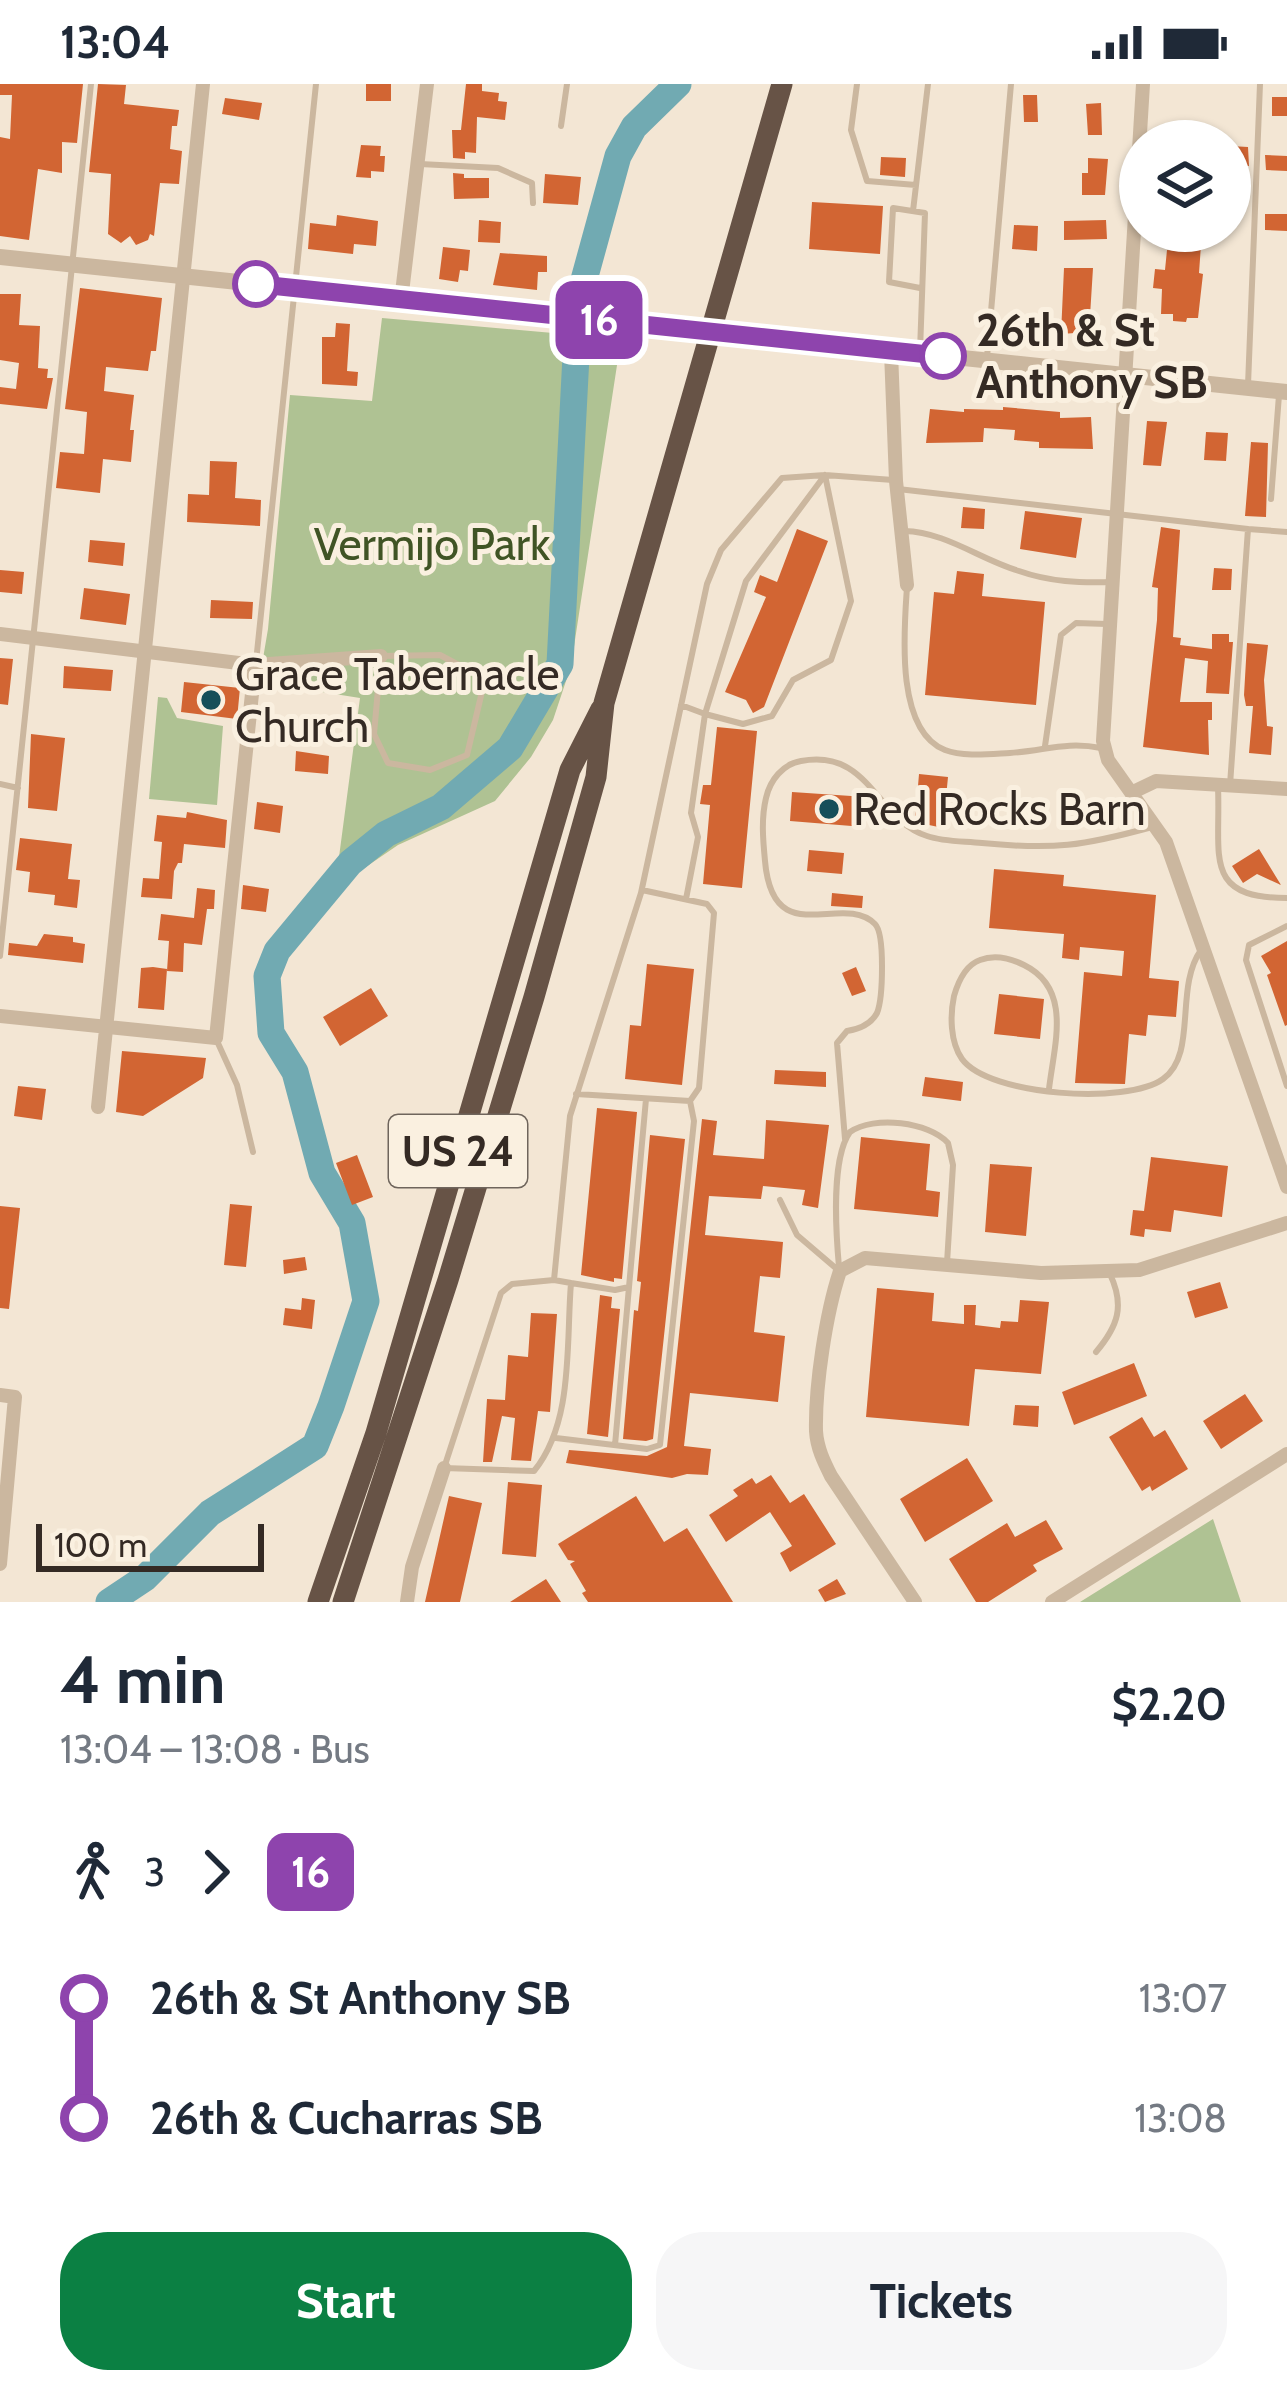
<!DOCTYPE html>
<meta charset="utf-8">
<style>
body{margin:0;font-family:Cabin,sans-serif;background:#f6f6f7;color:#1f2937;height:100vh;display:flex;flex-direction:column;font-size:45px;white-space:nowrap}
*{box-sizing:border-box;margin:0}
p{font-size:39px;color:#747a83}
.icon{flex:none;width:66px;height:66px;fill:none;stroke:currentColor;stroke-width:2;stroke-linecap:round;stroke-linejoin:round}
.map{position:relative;height:1518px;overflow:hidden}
.sheet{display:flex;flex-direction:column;background:#fff;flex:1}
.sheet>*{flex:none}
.badge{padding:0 24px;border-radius:18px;font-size:42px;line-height:78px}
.buttons{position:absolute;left:1119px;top:36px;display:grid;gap:24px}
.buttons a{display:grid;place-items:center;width:132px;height:132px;border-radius:50%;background:#fff;box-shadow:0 3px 9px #0004;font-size:60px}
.scale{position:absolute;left:36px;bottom:30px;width:228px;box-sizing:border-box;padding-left:12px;border:6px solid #342a24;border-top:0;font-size:33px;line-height:42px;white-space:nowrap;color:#342a24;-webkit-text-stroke:9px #faf0e0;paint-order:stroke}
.map>.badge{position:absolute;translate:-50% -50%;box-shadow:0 0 0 6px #fff}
.legs{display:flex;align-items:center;gap:18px;height:132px;padding:0 60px;font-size:39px}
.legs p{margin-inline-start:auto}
.headline{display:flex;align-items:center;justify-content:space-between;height:204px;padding:0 60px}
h1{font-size:66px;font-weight:700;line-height:90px}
.button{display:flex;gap:24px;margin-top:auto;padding:24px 60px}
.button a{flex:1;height:138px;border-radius:48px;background:#0b8043;color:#fff;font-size:48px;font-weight:700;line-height:138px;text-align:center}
.button a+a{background:#f6f6f7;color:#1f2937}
ul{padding:0 60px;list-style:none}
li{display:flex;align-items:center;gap:42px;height:120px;font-size:45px}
li i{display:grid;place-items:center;width:18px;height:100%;margin:0 15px;background:currentColor}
li i::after{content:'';width:30px;height:30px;margin:-15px;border:9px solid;border-radius:50%;background:#fff}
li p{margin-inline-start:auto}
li:first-child i{background:linear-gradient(#0000 50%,currentColor 0)}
li:last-child i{background:linear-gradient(currentColor 50%,#0000 0)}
.status{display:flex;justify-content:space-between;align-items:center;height:84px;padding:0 60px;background:#fff;direction:ltr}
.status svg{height:33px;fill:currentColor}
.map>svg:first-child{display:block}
.green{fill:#afc293}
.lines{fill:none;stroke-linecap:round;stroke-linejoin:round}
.river{stroke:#71aab2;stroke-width:27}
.building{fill:#d26533}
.service{stroke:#cbb79f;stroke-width:6}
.minor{stroke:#cbb79f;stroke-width:14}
.tertiary{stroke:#cbb79f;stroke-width:16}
.trunk{stroke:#675346;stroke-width:21}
.line-1-casing{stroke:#fff;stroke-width:27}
.line-1{stroke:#8e44ad;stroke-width:18}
.stop-1-dot{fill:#fff;stroke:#8e44ad;stroke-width:6}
.poi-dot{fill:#164f59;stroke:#faf0e0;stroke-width:4.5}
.labels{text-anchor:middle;stroke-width:10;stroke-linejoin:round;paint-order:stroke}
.shield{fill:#faf0e0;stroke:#6f655c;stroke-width:3}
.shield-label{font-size:42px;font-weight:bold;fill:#342a24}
.stop-label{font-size:45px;font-weight:bold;fill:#342a24;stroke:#faf0e0;text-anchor:start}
.park-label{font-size:45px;fill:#405425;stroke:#faf0e0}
.poi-label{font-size:45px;fill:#342a24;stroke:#faf0e0;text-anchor:start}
</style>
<div class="status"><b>13:04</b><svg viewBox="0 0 49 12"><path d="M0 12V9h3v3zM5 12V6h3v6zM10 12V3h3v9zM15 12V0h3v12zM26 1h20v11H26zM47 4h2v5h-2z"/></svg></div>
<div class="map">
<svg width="1287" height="1518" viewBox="0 0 1287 1518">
<rect width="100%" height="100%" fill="#f3e6d4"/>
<path class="green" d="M382 234 621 255 571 582 553 636 531 673 495 717 398 761 357 789 334 811 360 614 259 598 268 545 290 311 372 317Z
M158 613 167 614 177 634 223 642 217 721 149 715Z
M1213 1435 1241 1518H1080Z"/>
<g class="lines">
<path class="river" d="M109 1518 145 1494 210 1429 315 1362 331 1322 366 1217 352 1139 322 1089 295 988 271 949 267 892 277 867 350 779 386 750 441 723 510 664 560 580 579 214 618 72 634 43 678 0"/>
</g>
<path class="building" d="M0 0H83L77 59 62 58V89L38 85 29 156 0 152V53L10 55 12 11H0Z
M98 0 126 1 124 20 179 26 177 42H172L170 65 182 67 179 100 160 99 154 152 150 150 148 156 136 161 130 152 121 159 108 150 111 90 89 88Z
M366 0H391V17H366Z
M466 0H482V7L499 9 498 17 507 18 505 36 477 33 476 69 465 68V75L453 74 452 46H461Z
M1023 11H1037L1038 38H1024Z
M1272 13H1287V32H1272Z
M225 14 262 19 259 36 222 30Z
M1101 19 1102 51H1088L1086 20Z
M1203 41 1204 57H1174L1173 42Z
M361 61 381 62 380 72H385L384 88 371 87V94L356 93Z
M1230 62 1248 63 1249 82 1230 81Z
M1265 71 1287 72V87L1266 86Z
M881 73 906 74 905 93 880 91Z
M1088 74 1108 75 1105 111H1082V89H1088Z
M453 89 464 90V94H489V114L454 115Z
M545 90 581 93 578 121 543 119Z
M812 118 883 122 880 170 809 165Z
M1265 130H1287V147L1265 146Z
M337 131 378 137 376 162 354 160 353 170 308 165 310 139 336 142Z
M479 136 501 138 500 159 478 158Z
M1106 136 1107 155 1064 156V137Z
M1014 141 1038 142 1037 167 1012 165Z
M1180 159 1201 161 1199 189 1203 190 1198 234H1187L1186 238 1173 237V230H1161L1162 205 1153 204 1155 185 1165 186 1167 166 1180 167Z
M443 163 470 166 468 187 460 186 458 198 439 195Z
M500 169 547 172V188H538L537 206 493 201Z
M1064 184H1093L1089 248 1061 250Z
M80 204 162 214 156 267H151L148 287 106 283 104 307 134 311 130 346H134L131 378 103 375 100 409 56 404 60 368 84 370 87 328 65 325Z
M0 210H21L19 241 40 242 38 284 48 285 47 294H53L47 325 0 320V303L16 305 19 279 0 276Z
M336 239 350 240 347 287 358 288 357 302 322 300V253H335Z
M1003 323 1060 328V334L1091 333 1093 365 1039 364V358L1014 356 1015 346 984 344 983 358 926 359 930 325 964 328V325L1003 326Z
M1147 337 1167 338 1161 382 1143 381Z
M1206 348 1228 349 1226 377 1204 376Z
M1251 358 1268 359 1266 433 1245 432Z
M210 377 237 378 235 414 261 416 260 442 187 438 188 410 209 411Z
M963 423 985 425 984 445 961 444Z
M1025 427 1082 434 1076 474 1020 465Z
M1161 443 1180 446 1173 553 1181 554 1180 561 1212 565V550H1229V558H1233L1229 610 1206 609 1208 577 1185 574 1180 618H1212V636H1208L1209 671 1143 663 1157 536 1158 504 1152 503Z
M797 445 828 457 764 623 753 629 746 616 725 608 766 513 754 508 760 491 777 498Z
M90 456 125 459 123 482 88 478Z
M1214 484 1232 485 1231 506H1212Z
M0 486 24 488 22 510 0 508Z
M957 487 984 490 982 512 1045 518 1036 621 925 611 934 508 954 510Z
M84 504 130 510 126 541 80 535Z
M211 516 253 518 252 535 210 534Z
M1247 559 1268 561 1264 596 1267 642 1273 643 1271 671 1249 669 1253 622H1246L1244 611Z
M0 574 13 575 8 621 0 620Z
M64 582 113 586 111 607 63 604Z
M184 598 240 604 237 635 181 628Z
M717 643 757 647 742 804 703 800 710 721 700 720 703 701H711Z
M31 650 65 654 57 727 28 724Z
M296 667 329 672 328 690 295 687Z
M919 690 948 693 943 744 915 738Z
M792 708 866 713 864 743 790 737Z
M257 718 283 722 280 749 254 745Z
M187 728 227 736 225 764 184 760 182 779H178L174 787 172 815 141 813 143 794 159 795 162 758 154 757 157 731 186 734Z
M20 754 72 760 68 795 80 796 77 824 54 821 55 811 28 808 30 788 16 786Z
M1259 765 1281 801 1257 790 1243 799 1232 782Z
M809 766 844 769 842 790 807 787Z
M994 785 1064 791 1063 802 1156 811 1149 894 1179 897 1176 933 1148 931 1146 952 1129 950 1125 1000 1075 999 1084 888 1122 892 1124 867 1080 863 1079 876 1062 874 1064 850 989 844Z
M243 801 269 805 266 828 241 825Z
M197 804 215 806 214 825H207L202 861 184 859 183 888 167 887 169 857 158 856 161 830 194 834Z
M832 809 863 812 862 824 831 822Z
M44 850 73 853V858L85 860 83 879 8 871 9 859 37 862Z
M1287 857V941L1285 942 1267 891 1271 889 1261 872Z
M647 880 694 885 682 1001 625 995 630 941 641 942Z
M153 883 167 885 164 926 138 924 141 884Z
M856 883 866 907 852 912 842 889Z
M371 904 388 932 340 962 323 933Z
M999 910 1044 915 1040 955 994 950Z
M122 967 206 974 203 994 143 1032 116 1028Z
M775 986 826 988V1003L774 1000Z
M925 993 963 998 961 1017 922 1012Z
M18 1002 46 1005 42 1036 14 1032Z
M597 1024 637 1028 622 1195 614 1194V1198L581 1191Z
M702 1035 717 1037 713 1071 764 1075 766 1036 829 1041 818 1124 802 1121 805 1106 763 1102 761 1115 709 1112 705 1151 783 1158 780 1194 760 1192 754 1248 785 1252 778 1318 690 1309 684 1362 711 1365 708 1391 687 1390 672 1394 566 1379 569 1366 647 1372 667 1363Z
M650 1051 685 1055 653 1355 646 1357 623 1355 634 1226 638 1227 641 1198 637 1197Z
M861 1053 930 1060 926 1106 940 1108 938 1133 854 1125Z
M357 1071 373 1113 352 1121 336 1079Z
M1151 1073 1228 1082 1222 1133 1174 1126 1171 1148 1145 1145 1144 1153 1130 1151 1133 1126 1144 1127Z
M990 1080 1032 1083 1026 1152 985 1148Z
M230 1120 252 1122 246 1183 224 1181Z
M0 1122 20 1124 9 1225 0 1224Z
M305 1173 307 1186 284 1190 283 1176Z
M1220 1198 1228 1224 1195 1234 1187 1208Z
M877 1204 934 1209 932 1237 964 1240V1221H976L975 1241 1000 1244 1001 1237 1018 1238 1020 1216 1049 1218 1041 1290 975 1285 969 1342 866 1333Z
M600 1211 612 1213 611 1224 620 1225 608 1353 587 1350Z
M302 1214 315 1216 312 1245 283 1241 285 1224 301 1226Z
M531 1229 557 1230 550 1328 538 1327 531 1377 511 1376 515 1334 502 1332 492 1378H483L487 1315 505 1316 508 1271 528 1273Z
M1134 1279 1147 1312 1074 1341 1062 1308Z
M1245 1310 1263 1337 1221 1365 1203 1337Z
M1015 1321 1039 1322 1038 1343 1013 1341Z
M1142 1333 1154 1353 1165 1346 1188 1385 1152 1407 1150 1402 1142 1407 1109 1353Z
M967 1374 993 1417 925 1458 900 1415Z
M771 1391 790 1419 804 1410 836 1460 790 1488 780 1469 792 1462 770 1428 726 1458 709 1431 738 1412 733 1406 752 1394 756 1400Z
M508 1398 542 1401 536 1473 502 1470Z
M449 1412 482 1419 460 1518H425Z
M636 1412 664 1458 687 1444 733 1518H588L582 1509 586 1507 570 1480 575 1477 568 1476 558 1460Z
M1046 1436 1063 1465 1033 1481 1037 1487 988 1518H976L949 1475 1007 1439 1015 1453Z
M546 1495 561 1518H510Z
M837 1495 846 1510 825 1518 818 1506Z"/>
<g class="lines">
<path class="service" d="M857 0 851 46 867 97 916 101
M561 42 567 0
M420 80 498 84 532 99 533 119
M913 127 928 0
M920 267 925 129 893 124 889 198 920 204
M987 273 1011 0
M1248 301 1260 0
M898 405 1248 445
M1271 415 1279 311
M904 447C946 448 979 475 1019 487 1050 498 1080 499 1112 498
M907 503C904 547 895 646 945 666 963 673 990 670 1010 669 1045 667 1065 657 1101 664
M440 571 485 595 467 671 430 686 388 679 374 650 381 572Z
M256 578 316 0
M681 621 705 630 746 497 825 391
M1045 662 1061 551 1076 539 1107 540
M0 700 18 704
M1230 701 1248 445 1287 448
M1218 703C1221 772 1202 814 1287 814
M686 815 698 753 691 729 705 630 743 640 772 632 793 596 831 576 851 517 825 391
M1287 842 1249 861 1246 876 1287 1002
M0 872 91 0
M217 957 237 1001 253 1068
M1049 1005C1054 961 1073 905 1024 881 1010 874 995 870 980 876 966 881 958 898 954 912 950 931 950 958 962 975 989 1012 1127 1021 1163 995 1198 970 1174 904 1201 866
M576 1010 690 1017 699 1004 714 829 707 820 642 806
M845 1055 837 959 847 947C860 945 871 940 877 929 883 914 885 850 875 840 842 807 773 869 765 777 763 756 761 735 766 714 770 696 783 680 801 677 870 664 876 736 927 752 944 758 964 757 982 759 1053 766 1083 762 1152 743
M780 1116 797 1151 838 1186
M839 1183C836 1150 831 1074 850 1048 874 1031 929 1038 948 1059L953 1081 947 1179
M554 1196 571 1199C566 1259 574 1338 534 1387L444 1384 501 1209 512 1200 554 1196 570 1032 641 809 707 500 721 466 782 394 825 391 893 396
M571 1199 615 1206 629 1203 646 1015
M1096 1268C1118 1242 1125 1222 1110 1190
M556 1354 647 1365 660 1361 694 1037 690 1017
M615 1361 629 1203"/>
<path class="minor" d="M1143 0 1103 657 1108 676 1166 758 1287 1103
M401 217 427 0
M891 268 896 397 907 501
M0 550 255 581 381 572
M1133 708 1156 697 1287 705
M0 932 216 954 255 581
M98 1023 203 0
M0 1311 15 1313 0 1480
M407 1518 412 1483 444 1384
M915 1518 831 1392C824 1378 817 1364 816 1347 815 1302 826 1229 840 1187L865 1174 1041 1189 1139 1186 1287 1139
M1052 1518 1287 1370"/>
<path class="tertiary" d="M0 173 1287 308"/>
<path class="trunk" d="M318 1518 376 1349 570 686 601 625
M343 1518 448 1196 534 913 596 693 604 619 782 0"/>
</g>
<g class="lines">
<defs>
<path id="line-1" d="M256 200 943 272"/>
</defs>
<use href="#line-1" class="line-1-casing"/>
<use href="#line-1" class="line-1"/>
</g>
<g class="stop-1-dot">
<circle cx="256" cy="200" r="21"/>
<circle cx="943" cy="272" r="21"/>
</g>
<g class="poi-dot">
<circle cx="211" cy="616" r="12"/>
<circle cx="829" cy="725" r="12"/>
</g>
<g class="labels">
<rect class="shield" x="389" y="1031" width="138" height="72" rx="9"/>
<g class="shield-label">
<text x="458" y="1082">US 24</text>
</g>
<g class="stop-label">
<text x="976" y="262">26th &amp; St<tspan x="976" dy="52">Anthony SB</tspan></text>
</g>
<g class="park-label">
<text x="432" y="476">Vermijo Park</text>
</g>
<g class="poi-label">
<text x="235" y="606">Grace Tabernacle<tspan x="235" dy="52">Church</tspan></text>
<text x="853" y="741">Red Rocks Barn</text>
</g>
</g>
</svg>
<div class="buttons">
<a><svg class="icon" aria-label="layers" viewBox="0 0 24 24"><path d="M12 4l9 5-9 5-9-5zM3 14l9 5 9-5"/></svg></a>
</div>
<div class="scale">100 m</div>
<b class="badge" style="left:599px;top:236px;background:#8e44ad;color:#fff">16</b>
</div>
<section class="sheet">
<div class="headline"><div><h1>4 min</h1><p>13:04 – 13:08 · Bus</p></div><b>$2.20</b></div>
<div class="legs"><svg class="icon" aria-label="walk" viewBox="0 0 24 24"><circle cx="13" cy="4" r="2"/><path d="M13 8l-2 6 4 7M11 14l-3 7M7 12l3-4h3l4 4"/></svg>3<svg class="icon" aria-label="forward" viewBox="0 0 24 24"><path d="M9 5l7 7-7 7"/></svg><b class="badge" style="background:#8e44ad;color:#fff">16</b></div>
<ul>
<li><i style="color:#8e44ad"></i><b>26th &amp; St Anthony SB</b><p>13:07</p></li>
<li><i style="color:#8e44ad"></i><b>26th &amp; Cucharras SB</b><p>13:08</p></li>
</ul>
<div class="button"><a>Start</a><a>Tickets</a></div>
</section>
